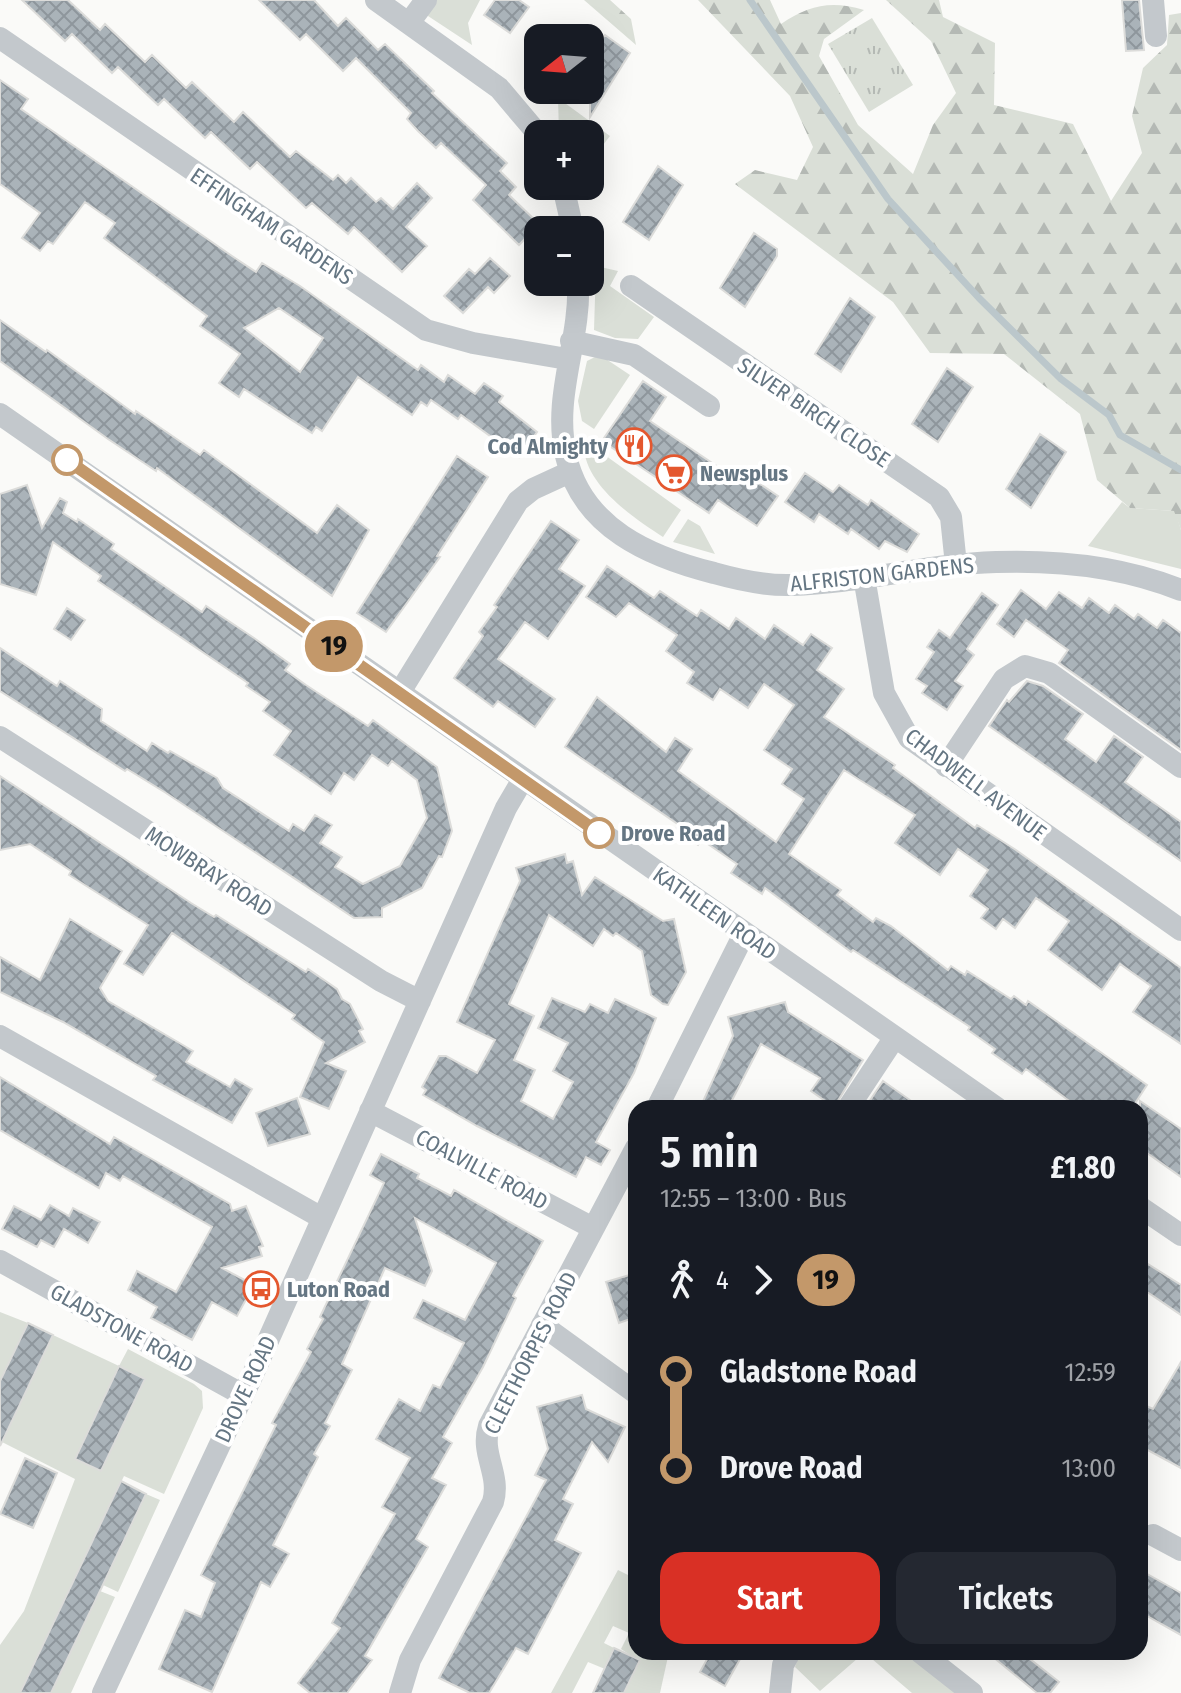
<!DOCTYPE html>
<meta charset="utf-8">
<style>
body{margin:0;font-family:"Fira Sans Condensed",sans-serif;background:#242831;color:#f1f3f6;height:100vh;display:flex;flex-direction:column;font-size:30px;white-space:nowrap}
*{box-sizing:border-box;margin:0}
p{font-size:26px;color:#9ea1a6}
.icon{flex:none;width:44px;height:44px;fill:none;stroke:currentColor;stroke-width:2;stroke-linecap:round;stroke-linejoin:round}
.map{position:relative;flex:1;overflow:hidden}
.details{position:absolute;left:628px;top:1100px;width:520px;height:560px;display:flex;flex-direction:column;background:#171b24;border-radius:24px;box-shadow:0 8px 32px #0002}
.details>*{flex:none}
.badge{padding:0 16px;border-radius:26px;font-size:28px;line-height:52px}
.needle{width:52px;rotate:253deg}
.fabs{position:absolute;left:524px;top:24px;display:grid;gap:16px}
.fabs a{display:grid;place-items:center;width:80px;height:80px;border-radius:16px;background:#171b24;box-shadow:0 8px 32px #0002;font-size:40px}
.map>.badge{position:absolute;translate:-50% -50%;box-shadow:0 0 0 4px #fff}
.legs{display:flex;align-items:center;gap:12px;height:88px;padding:0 32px;font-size:26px}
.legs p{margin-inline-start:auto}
.headline{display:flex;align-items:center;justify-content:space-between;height:136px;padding:0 32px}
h1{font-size:44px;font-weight:600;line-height:60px}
.primary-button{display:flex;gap:16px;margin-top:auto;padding:16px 32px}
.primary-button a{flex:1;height:92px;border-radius:24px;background:#d93025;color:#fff;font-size:32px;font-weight:600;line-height:92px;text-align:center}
.primary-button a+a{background:#242831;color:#f1f3f6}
ul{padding:0 32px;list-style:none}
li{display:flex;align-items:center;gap:28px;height:96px;font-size:30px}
li i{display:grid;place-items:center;width:12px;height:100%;margin:0 10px;background:currentColor}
li i::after{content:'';width:20px;height:20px;margin:-10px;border:6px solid;border-radius:50%;background:#171b24}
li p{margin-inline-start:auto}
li:first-child i{background:linear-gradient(#0000 50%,currentColor 0)}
li:last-child i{background:linear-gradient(currentColor 50%,#0000 0)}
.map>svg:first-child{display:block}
.grass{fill:#dadfd7;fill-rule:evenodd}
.forest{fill:url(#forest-firs)}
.park{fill:url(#park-tufts)}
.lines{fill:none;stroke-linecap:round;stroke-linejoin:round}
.stream{stroke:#bbc7cb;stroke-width:7}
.building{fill:url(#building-cross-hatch);stroke:#dcdcda;stroke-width:2;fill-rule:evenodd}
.minor{stroke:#c3c8cc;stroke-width:22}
.line-1-casing{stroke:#fff;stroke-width:18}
.line-1{stroke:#c3986a;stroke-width:12}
.stop-1-dot{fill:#fff;stroke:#c3986a;stroke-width:4}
.labels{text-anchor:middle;stroke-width:8;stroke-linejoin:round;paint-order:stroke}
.street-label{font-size:22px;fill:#657683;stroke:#fff}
.poi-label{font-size:22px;font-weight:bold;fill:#657683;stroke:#fff;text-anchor:start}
.stop-label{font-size:22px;font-weight:bold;fill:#657683;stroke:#fff;text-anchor:start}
</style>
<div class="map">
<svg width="1181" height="1693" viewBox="0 0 1181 1693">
<defs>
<pattern id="forest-firs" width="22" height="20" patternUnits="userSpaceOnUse" patternTransform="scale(2)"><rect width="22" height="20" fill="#dadfd7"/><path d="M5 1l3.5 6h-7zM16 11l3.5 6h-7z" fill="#b4b9b4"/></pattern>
<pattern id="park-tufts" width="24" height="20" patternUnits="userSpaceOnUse" patternTransform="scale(2)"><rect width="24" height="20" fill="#dadfd7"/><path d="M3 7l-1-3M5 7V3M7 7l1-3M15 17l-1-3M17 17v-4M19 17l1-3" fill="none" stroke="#b4b9b4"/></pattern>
<pattern id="building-cross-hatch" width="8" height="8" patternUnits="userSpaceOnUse" patternTransform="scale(2)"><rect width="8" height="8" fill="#aab3b9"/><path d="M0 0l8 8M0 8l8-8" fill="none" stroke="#8e969c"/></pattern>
</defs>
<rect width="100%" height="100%" fill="#fafaf8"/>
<path class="grass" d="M435 0H480L468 23 472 45 428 16 427 11Z
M558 98 610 136 590 162V134H559Z
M596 266 618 271 610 286 654 317 638 339 615 338 594 330Z
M595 357 606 359 630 375 594 429 582 421 578 401 587 361Z
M584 440 681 510 663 537C632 517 580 482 584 440Z
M1122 502 1130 508 1175 511 1181 530V569L1088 546Z
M688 519 700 526 715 554 673 542Z
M0 1312 28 1323 0 1381Z
M53 1335 119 1366 128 1349 194 1384 202 1391 203 1408 164 1494 124 1476 20 1693H0V1645L24 1611 75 1479 0 1441V1423L9 1427ZM120 1367 144 1379 100 1471 76 1459Z
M146 1494 160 1500 118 1592 103 1585Z
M618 1570 636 1579V1652H669L660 1693H624L639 1661 621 1649 629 1633 613 1626 604 1643 614 1648 605 1669 588 1662 572 1693H551Z
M100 1591 115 1597 71 1693H51Z
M800 1652H865L820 1691 795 1667Z
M880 1652H905L958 1693H912L872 1659Z"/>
<path class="forest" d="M584 0H610L631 19 636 45Z
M698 0H770L781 24C809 5 831 0 864 10L824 39 819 56 858 125 913 174 933 125 956 93 931 41 886 0H939L943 17 995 43 994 105 1073 124 1111 201 1142 153 1132 116 1143 68 1167 45 1169 15 1181 13V530L1174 511 1130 508 1097 480 1080 414 1004 354 930 353 893 302 735 184 755 170 797 180 813 147 790 96Z"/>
<path class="park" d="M872 18 913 85 869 112 828 44Z"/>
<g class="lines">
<path class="stream" d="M750 0 888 199 979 298 1061 379 1109 415 1120 435 1181 470"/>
</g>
<path class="building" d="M22 0H68L100 30 105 24 145 62 152 55 186 88 192 82 234 122 243 112 290 157 296 151 333 180 338 175 346 183 351 178 376 202 381 198 393 209 417 183 432 198 406 227 427 246 402 272 354 227 348 234 312 203 306 208 257 162 250 169 211 132 205 138 164 99 158 105 118 67 112 73 72 34 65 41Z
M259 0H314L338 26 346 18 378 50 385 44 434 91 432 93 507 163 500 171 516 187 509 195 539 224 519 245 473 200 486 185 441 143 436 148 418 131 407 119 411 113 356 58 343 71 306 34 300 40Z
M495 0H519L529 7 510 33 484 15Z
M1122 0H1139L1144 50 1126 51Z
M605 35 630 53 590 117V55Z
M0 80 28 99 21 109 232 256 256 272 262 263 300 286 418 370 421 365 444 382 448 375 475 394 484 383 503 396 499 402 537 432 519 457 461 415 458 419 431 400 427 406 421 402 412 415 358 377 322 431 316 427 312 433 244 389 239 397 219 383 240 354 200 326 207 316 104 238 115 223 85 202 53 244 48 241 40 251 22 238 40 213 0 184ZM279 308 323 338 300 372 244 328Z
M658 166 683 185 649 240 623 222Z
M754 233 777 249V256L745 307 720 288Z
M490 258 510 276 494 293 488 287 463 313 444 296 469 269 475 274Z
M850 298 875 317 841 372 815 354Z
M0 320 46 352 47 350 135 414 136 411 200 455 204 450 317 533 337 505 369 530 332 596 157 468 156 471 108 439 0 361Z
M947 368 973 387 938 442 912 424Z
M643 381 666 397 650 421 733 477 738 469 778 496 757 526 718 500 709 513 602 441Z
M1040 434 1066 452 1031 508 1006 489Z
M457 456 488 477 437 556 440 557 386 632 357 613Z
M805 473 833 492 839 485 868 505 871 500 919 534 907 552 885 541 879 549 851 529 848 534 819 514 814 522 785 502Z
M27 485 42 528 60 498 67 502 63 513 77 522 78 519 114 544 111 549 202 612 206 606 254 638 290 664 285 670 306 685 368 726 373 720 437 767 452 831 442 857 439 856 422 888 382 908V917L354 918 166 793 127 769 125 771 0 691V648L57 686 60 681 102 709 101 721 147 751 152 743 168 753 170 751 217 778 223 788 289 831 293 824 304 831 315 815 332 825 320 843 342 857 335 867 363 884 400 866 427 818 417 780 392 761 388 766 372 755 354 780 344 773 331 794 283 761 274 755 291 731 263 711 270 702 246 686 248 683 98 581 101 576 53 542 36 595 0 584V494Z
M551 521 579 540 559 569 585 586 548 639 525 622 498 659 555 699 535 727 498 701 493 707 454 678 483 636 479 632 497 607 494 605Z
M607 566 654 598 660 591 697 616 701 610 729 629 736 618 765 639 774 625 803 645 811 634 832 648 817 670 844 689 824 717 895 765 893 768 975 828 977 825 1016 850 1181 968V1044L1133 1012 1151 986 1120 964 1102 990 1048 950 1069 921 1036 898 1015 928 1003 919 996 929 981 918 988 909 970 896 988 870 958 849 940 875 895 843 915 815 844 770 789 854 841 890 837 895 873 922 876 918 891 926 948 970 951 966 965 975 967 971 1011 999 1014 996 1026 1005 1028 1001 1147 1085 1132 1108H1079L1026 1069 1022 1074 992 1053 995 1049 968 1030 970 1027 853 950 851 952 765 888 762 894 731 873 737 864 702 840 698 845 676 829 679 825 565 747 597 697 666 752 675 738 692 749 678 771 776 842 804 799 782 784 792 769 764 750 794 705 764 684 748 708 720 689 713 700 687 683 694 672 666 651 677 635 629 603 616 617 586 597Z
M1021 590 1046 609 1059 592 1082 608 1089 598 1109 613 1115 605 1134 619 1138 614 1157 628 1163 620 1181 633V750L1059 663 1068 650 1026 620 1014 637 997 624Z
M982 593 998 605 967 649 974 655 955 681 963 686 947 710 922 693 927 686 916 679 934 652 927 647 939 630 950 638Z
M67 608 85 620 71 640 54 629Z
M1027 681 1043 686 1083 714 1065 739 1096 762 1114 736 1143 757 1125 782 1181 822V861L989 726 1007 700 1009 702Z
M0 776 191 903 214 917 216 915 306 972 308 969 337 989 342 999 350 1004 363 1029 359 1031 365 1042 326 1063 346 1071 329 1109 300 1097 324 1042 292 1019 295 1015 172 933 143 975 124 964 148 925 69 875 71 871 30 844 0 850Z
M565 854 567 863 573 861 582 895 595 877 663 921 674 919 686 972 668 1005 663 1004 651 995 642 951 616 933 613 936 604 929 593 946 549 915 509 1004 534 1016 514 1060 535 1070 521 1101 553 1119 573 1082 553 1071 568 1043 538 1028 552 998 585 1012 590 1004 608 1013 615 999 656 1018 634 1073 596 1142 610 1150 601 1165 586 1157 576 1177 477 1126 423 1095 426 1090 422 1087 439 1056H446L477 1073 495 1040 457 1022 520 881 516 868Z
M70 919 122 951 100 988 108 1001 193 1051 186 1062 230 1087 235 1079 252 1089 232 1123 153 1080 156 1076 63 1022 0 992V957L40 980Z
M785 1002 788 1012 863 1060 834 1107 811 1091 820 1078 761 1044 728 1108H700L733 1036 728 1017Z
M0 1077 110 1144 114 1137 138 1151 230 1204 232 1211 246 1206 263 1246 259 1247 262 1256 222 1268 254 1285 237 1316 212 1302 192 1340 151 1318 157 1307 128 1290 137 1271 176 1292 212 1227 123 1176 120 1181 106 1173 99 1188 0 1130Z
M883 1081 921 1108H865Z
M297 1098 310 1134 268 1146 256 1113Z
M1140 1101 1181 1129V1177L1140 1148Z
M381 1154 419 1174 417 1178 451 1196 454 1190 543 1241 513 1296 516 1298 483 1367 443 1437 452 1443 432 1478 446 1485 416 1539 428 1547 365 1656 372 1660 347 1693H310L298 1683 340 1628 332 1623 395 1514 382 1507 410 1458 376 1439 399 1399 420 1411 433 1385 440 1388 464 1343 414 1318 423 1300 465 1320 496 1263 415 1218 432 1271 425 1286 385 1268 342 1364 352 1370 325 1423 330 1426 314 1454 318 1457 273 1545 289 1554 270 1587 261 1582 212 1692 159 1669 185 1610 201 1617 215 1583 201 1575 276 1425 272 1423 311 1352 307 1349 323 1319 320 1317 384 1183 370 1175Z
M50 1205 69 1216 73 1208 100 1222 88 1243 64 1229 54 1247 41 1240 37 1247 2 1229 14 1206 41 1220Z
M1140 1259 1181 1285V1315L1140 1287Z
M636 1273V1317L619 1323 606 1282Z
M28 1323 53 1335 0 1446V1381Z
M1181 1362V1468L1140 1446V1403L1153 1409Z
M119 1366 145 1379 101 1471 75 1459Z
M582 1395 586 1409 625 1427 608 1462 592 1442 563 1499 573 1504 555 1540 581 1553 528 1654 516 1648 489 1693H470L439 1678 546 1480 535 1475 548 1449 537 1407Z
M25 1458 57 1473 33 1528 0 1514Z
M121 1481 146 1494 100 1591 51 1693H20Z
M1140 1570 1181 1593V1635L1140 1612Z
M614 1648 640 1660 624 1693H593Z
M711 1652H744L725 1686 700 1672Z
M987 1652H1021L1059 1682 1050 1693H1037Z"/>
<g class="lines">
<path class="minor" d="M376 0 499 88 538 134
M1153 0 1156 36
M409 23 426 0
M0 38 426 330 473 343 567 359
M563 186 573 230
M578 282C581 341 552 396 566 456 582 528 650 557 714 573 739 580 766 586 792 585 860 583 928 564 996 562 1058 560 1124 567 1181 590
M631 286 939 497 951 517 956 565
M571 341 634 355 709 406
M0 414 997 1108
M864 577 884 693 909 738 1181 930
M400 692 518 501 533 489 570 472
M0 737 381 981 420 1001
M946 766 1004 679 1025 666 1049 673 1181 767
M0 1036 322 1218
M657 1108 744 934
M848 1108 895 1037
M370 1111 593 1228
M1140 1207 1181 1235
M0 1261 243 1395
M542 1325 636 1393
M1153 1535 1181 1550
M920 1652 972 1693
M103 1693 254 1372 506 808 523 779
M400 1693 410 1660 493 1502C501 1474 480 1454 489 1426L636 1148
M780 1693 783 1665 790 1652"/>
</g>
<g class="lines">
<defs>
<path id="line-1" d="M67 460 599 833"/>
</defs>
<use href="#line-1" class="line-1-casing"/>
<use href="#line-1" class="line-1"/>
</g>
<defs>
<symbol id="restaurant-ring" viewBox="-11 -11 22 22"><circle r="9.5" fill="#fff" stroke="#e4572e" stroke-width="1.5"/><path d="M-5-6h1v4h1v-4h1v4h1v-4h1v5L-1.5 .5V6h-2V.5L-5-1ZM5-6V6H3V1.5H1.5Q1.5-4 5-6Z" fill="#e4572e"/></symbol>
<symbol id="supermarket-ring" viewBox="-11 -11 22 22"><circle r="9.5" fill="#fff" stroke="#e4572e" stroke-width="1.5"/><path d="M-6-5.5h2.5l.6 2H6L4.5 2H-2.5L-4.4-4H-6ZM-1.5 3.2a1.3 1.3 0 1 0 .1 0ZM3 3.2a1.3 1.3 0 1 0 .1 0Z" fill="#e4572e"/></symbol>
<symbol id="bus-ring" viewBox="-11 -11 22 22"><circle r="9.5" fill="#fff" stroke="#e4572e" stroke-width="1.5"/><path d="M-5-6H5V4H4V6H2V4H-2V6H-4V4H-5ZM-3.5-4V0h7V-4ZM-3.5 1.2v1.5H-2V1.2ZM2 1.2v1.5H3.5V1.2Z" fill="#e4572e"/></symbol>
</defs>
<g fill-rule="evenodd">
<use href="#restaurant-ring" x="614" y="426" width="40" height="40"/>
<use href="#supermarket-ring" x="654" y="453" width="40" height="40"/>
<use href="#bus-ring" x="241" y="1269" width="40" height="40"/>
</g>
<g class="stop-1-dot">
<circle cx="67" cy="460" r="14"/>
<circle cx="599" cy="833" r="14"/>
</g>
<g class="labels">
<g class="street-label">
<text transform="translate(272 226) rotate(34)" y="8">EFFINGHAM GARDENS</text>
<text transform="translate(814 412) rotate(34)" y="8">SILVER BIRCH CLOSE</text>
<text transform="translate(882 574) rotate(-6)" y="8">ALFRISTON GARDENS</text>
<text transform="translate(976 784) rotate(37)" y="8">CHADWELL AVENUE</text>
<text transform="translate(209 871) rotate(33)" y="8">MOWBRAY ROAD</text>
<text transform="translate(715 913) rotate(35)" y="8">KATHLEEN ROAD</text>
<text transform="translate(482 1169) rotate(28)" y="8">COALVILLE ROAD</text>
<text transform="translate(122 1328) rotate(29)" y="8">GLADSTONE ROAD</text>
<text transform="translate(530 1353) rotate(-63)" y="8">CLEETHORPES ROAD</text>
<text transform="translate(245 1389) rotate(-65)" y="8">DROVE ROAD</text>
</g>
<g class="poi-label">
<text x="608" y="454" text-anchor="end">Cod Almighty</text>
<text x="700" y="481">Newsplus</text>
<text x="287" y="1297">Luton Road</text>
</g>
<g class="stop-label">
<text x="621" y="841">Drove Road</text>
</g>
</g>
</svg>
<div class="fabs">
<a><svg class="needle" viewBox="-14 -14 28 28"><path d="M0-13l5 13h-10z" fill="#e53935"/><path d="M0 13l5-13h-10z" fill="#9ea1a6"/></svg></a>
<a>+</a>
<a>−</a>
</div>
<b class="badge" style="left:334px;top:646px;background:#c3986a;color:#111">19</b>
<section class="details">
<div class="headline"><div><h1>5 min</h1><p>12:55 – 13:00 · Bus</p></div><b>£1.80</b></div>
<div class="legs"><svg class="icon" aria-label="walk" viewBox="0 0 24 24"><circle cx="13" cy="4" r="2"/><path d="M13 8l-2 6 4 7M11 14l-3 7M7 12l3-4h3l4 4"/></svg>4<svg class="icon" aria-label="forward" viewBox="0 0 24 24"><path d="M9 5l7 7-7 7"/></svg><b class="badge" style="background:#c3986a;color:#111">19</b></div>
<ul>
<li><i style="color:#c3986a"></i><b>Gladstone Road</b><p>12:59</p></li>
<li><i style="color:#c3986a"></i><b>Drove Road</b><p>13:00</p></li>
</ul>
<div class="primary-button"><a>Start</a><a>Tickets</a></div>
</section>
</div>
